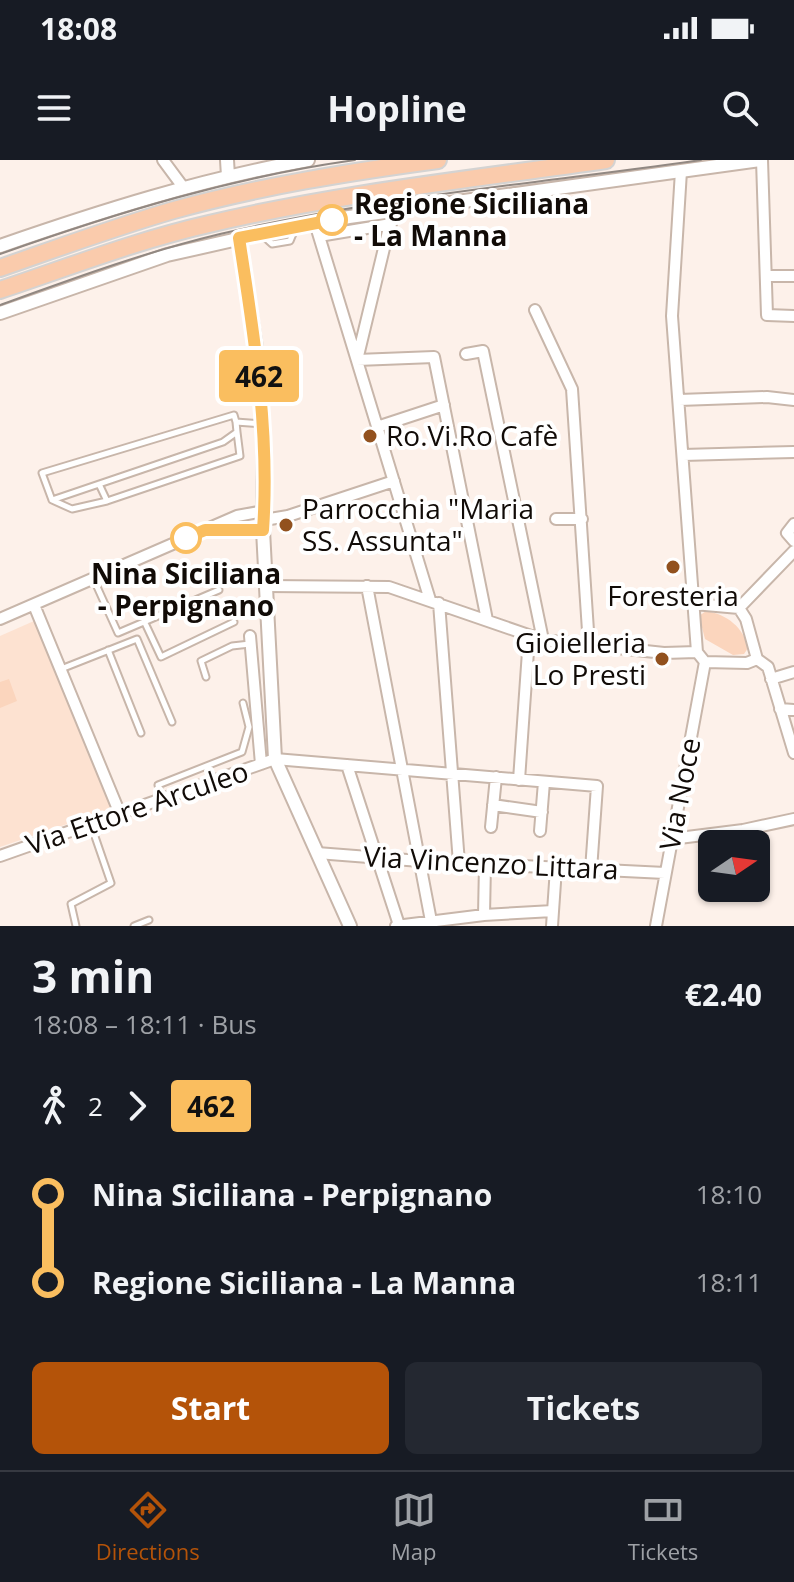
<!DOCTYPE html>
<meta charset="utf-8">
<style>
body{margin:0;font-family:"Open Sans",sans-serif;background:#242831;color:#f1f3f6;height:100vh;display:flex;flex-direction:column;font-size:30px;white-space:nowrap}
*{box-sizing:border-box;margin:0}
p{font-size:26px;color:#9ea1a6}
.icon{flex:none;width:44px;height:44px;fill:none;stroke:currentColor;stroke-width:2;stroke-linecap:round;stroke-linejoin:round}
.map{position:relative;height:766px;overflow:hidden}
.sheet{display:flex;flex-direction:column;background:#171b24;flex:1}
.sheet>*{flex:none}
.badge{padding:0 16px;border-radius:6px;font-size:28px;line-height:52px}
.needle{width:52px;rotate:77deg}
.fabs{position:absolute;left:698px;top:670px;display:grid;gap:16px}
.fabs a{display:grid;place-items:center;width:72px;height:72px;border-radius:12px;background:#171b24;box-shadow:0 2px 6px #0004;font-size:40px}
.map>.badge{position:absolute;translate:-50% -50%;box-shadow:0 0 0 4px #fff}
.legs{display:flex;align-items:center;gap:12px;height:88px;padding:0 32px;font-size:26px}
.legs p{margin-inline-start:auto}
.head{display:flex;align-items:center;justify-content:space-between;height:136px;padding:0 32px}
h1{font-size:44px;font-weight:700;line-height:60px}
.action{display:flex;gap:16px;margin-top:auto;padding:16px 32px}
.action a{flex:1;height:92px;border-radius:12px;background:#b45309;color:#fff;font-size:32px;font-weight:700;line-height:92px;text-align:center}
.action a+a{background:#242831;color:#f1f3f6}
ul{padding:0 32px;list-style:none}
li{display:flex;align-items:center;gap:28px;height:88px;font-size:30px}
li i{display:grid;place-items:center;width:12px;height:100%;margin:0 10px;background:currentColor}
li i::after{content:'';width:20px;height:20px;margin:-10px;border:6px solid;border-radius:50%;background:#171b24}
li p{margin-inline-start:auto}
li:first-child i{background:linear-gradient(#0000 50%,currentColor 0)}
li:last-child i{background:linear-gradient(currentColor 50%,#0000 0)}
.status{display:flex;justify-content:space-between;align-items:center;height:56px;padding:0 40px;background:#171b24;direction:ltr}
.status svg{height:22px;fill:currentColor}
header{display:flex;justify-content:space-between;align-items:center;height:104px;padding:0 32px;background:#171b24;font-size:36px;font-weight:700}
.dock{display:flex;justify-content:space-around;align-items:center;height:112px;border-top:2px solid #363941;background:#171b24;font-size:22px;color:#9ea1a6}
.dock a{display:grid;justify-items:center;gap:4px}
.dock .on{color:#b45309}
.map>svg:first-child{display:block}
.built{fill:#fde2d1}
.green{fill:#fbd5bd}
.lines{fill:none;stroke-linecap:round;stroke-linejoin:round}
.service-casing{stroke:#c8b6aa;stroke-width:9}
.minor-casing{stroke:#c8b6aa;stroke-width:14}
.tertiary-casing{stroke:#c8b6aa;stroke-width:16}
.primary-casing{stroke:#d4d3d2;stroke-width:20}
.service{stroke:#fff;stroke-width:5}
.minor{stroke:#fff;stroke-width:10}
.tertiary{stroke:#fff;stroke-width:12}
.primary{stroke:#facbac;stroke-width:16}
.tram{stroke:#918882;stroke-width:2}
.line-1-casing{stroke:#fff;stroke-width:18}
.line-1{stroke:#fabe5f;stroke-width:12}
.stop-1-dot{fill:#fff;stroke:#fabe5f;stroke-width:4}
.poi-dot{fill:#92511e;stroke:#fff;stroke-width:3}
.labels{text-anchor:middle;stroke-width:8;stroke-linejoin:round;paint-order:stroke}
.stop-label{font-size:28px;font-weight:bold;fill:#110b07;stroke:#fff;text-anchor:start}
.poi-label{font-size:28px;fill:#110b07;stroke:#fff;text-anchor:start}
.street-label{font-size:28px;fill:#110b07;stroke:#fff}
</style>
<div class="status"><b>18:08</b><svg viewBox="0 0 49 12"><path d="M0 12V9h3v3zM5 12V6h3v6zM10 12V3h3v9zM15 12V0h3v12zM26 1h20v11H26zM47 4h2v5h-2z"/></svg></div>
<header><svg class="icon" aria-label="menu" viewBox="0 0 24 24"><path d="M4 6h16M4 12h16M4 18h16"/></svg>Hopline<svg class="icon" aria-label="search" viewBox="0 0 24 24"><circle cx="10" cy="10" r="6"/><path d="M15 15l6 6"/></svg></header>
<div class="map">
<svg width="794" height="766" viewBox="0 0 794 766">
<rect width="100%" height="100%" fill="#fdf1ea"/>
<path class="built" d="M34 461 111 649 0 687V476Z"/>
<path class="green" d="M706 451C727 454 744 468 748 488L744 494 733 495 705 479 699 456Z
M9 519 17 541 0 548V522Z"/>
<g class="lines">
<defs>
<path id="service" d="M261 74 272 84 290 81 295 69
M236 262 237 272 223 282 52 340 42 313 234 255 236 262 261 264
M99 324 107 341
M52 340 72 349 107 341 240 296 237 272
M94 420 118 473 219 430
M145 463 161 497 234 462
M108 490 141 573
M61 509 137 479 172 562
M206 517 201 501 232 486 250 484
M161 638 158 625 242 592 249 567 243 543
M76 766 71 744 111 723 91 665
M134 766 149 760"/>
<path id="minor" d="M163 0 183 27
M762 0 767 155 794 156
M681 11 672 156 697 492 705 502
M393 51 357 200 434 197 487 460
M315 63 430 440
M319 76 391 64
M766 116H794
M535 150 572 229 589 486
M466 194 483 191 543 480
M679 240 767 237 794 240
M377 267 444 245
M683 295 794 292
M556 359H582
M264 360 288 356 394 321
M794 364 787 373 794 381
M211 370H263
M266 426 389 427 543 480 664 493 697 492
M367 426 431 761
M439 443 459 703
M694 444 739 448 746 459 757 499
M34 445 120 654
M739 448 794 391
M0 459 237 356 264 351
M250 476 261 604
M757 499 768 507 794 593
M705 502 747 503 757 499
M771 519 794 512
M780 549 794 550
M347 605 399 765
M519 620 529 477
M493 645 542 652
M491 667 496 617
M540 671 544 622
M671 679 743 670 794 659
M317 693 420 701 665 713
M0 696 275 599 597 626 591 710
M484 755 485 704
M396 766 484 755 553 751
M552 766 556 708
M656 766 705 502"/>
<path id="tertiary" d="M227 0 228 16
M239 78 257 194 264 282 263 370 275 599 350 766
M0 86C101 51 202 19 308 0
M0 153 167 95 260 74 349 57 760 0"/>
<path id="primary" d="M0 108C58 88 115 67 174 50 261 26 349 12 438 0
M0 130C69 107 138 80 209 64 340 33 474 19 606 0"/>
</defs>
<use href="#service" class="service-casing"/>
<use href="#minor" class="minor-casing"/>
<use href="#tertiary" class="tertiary-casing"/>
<use href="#primary" class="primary-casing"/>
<use href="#service" class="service"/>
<use href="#minor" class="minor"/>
<use href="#tertiary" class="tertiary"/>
<use href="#primary" class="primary"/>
<path class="tram" d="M0 94C116 53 233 17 355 0
M0 145C72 119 145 92 220 74 377 37 541 23 701 0"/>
</g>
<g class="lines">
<defs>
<path id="line-1" d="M186 378 205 370H263C270 272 254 175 239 78L332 60"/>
</defs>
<use href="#line-1" class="line-1-casing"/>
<use href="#line-1" class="line-1"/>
</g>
<g class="stop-1-dot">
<circle cx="332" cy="60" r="14"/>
<circle cx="186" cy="378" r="14"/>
</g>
<g class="poi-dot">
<circle cx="370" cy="276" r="8"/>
<circle cx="286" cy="365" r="8"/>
<circle cx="673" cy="407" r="8"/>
<circle cx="662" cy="499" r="8"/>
</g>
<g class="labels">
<g class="stop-label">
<text x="354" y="54">Regione Siciliana<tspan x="354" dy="32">- La Manna</tspan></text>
<text x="186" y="424" text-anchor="middle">Nina Siciliana<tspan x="186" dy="32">- Perpignano</tspan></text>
</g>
<g class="poi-label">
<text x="386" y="286">Ro.Vi.Ro Cafè</text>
<text x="302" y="359">Parrocchia "Maria<tspan x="302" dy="32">SS. Assunta"</tspan></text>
<text x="673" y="446" text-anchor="middle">Foresteria</text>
<text x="646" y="493" text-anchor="end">Gioielleria<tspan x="646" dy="32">Lo Presti</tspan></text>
</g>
<g class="street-label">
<text transform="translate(680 634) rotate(-79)" y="10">Via Noce</text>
<text transform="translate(137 648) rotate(-19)" y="10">Via Ettore Arculeo</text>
<text transform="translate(491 703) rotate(3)" y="10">Via Vincenzo Littara</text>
</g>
</g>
</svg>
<div class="fabs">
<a><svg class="needle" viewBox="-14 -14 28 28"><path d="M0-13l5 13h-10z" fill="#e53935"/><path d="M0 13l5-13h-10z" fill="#9ea1a6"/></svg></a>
</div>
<b class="badge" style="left:259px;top:216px;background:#fabe5f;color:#111">462</b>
</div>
<section class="sheet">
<div class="head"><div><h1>3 min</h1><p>18:08 – 18:11 · Bus</p></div><b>€2.40</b></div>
<div class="legs"><svg class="icon" aria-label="walk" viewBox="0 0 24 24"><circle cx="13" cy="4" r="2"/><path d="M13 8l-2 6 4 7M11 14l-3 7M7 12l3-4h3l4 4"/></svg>2<svg class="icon" aria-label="forward" viewBox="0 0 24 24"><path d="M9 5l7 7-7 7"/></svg><b class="badge" style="background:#fabe5f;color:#111">462</b></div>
<ul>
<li><i style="color:#fabe5f"></i><b>Nina Siciliana - Perpignano</b><p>18:10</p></li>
<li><i style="color:#fabe5f"></i><b>Regione Siciliana - La Manna</b><p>18:11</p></li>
</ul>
<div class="action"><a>Start</a><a>Tickets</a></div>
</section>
<nav class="dock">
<a class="on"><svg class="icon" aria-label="directions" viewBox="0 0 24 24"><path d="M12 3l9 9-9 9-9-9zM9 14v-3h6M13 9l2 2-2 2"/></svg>Directions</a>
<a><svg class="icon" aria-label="map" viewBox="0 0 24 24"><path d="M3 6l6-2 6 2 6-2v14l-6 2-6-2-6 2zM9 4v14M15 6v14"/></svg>Map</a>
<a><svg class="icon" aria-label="tickets" viewBox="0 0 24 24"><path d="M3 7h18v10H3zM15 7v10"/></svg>Tickets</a>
</nav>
